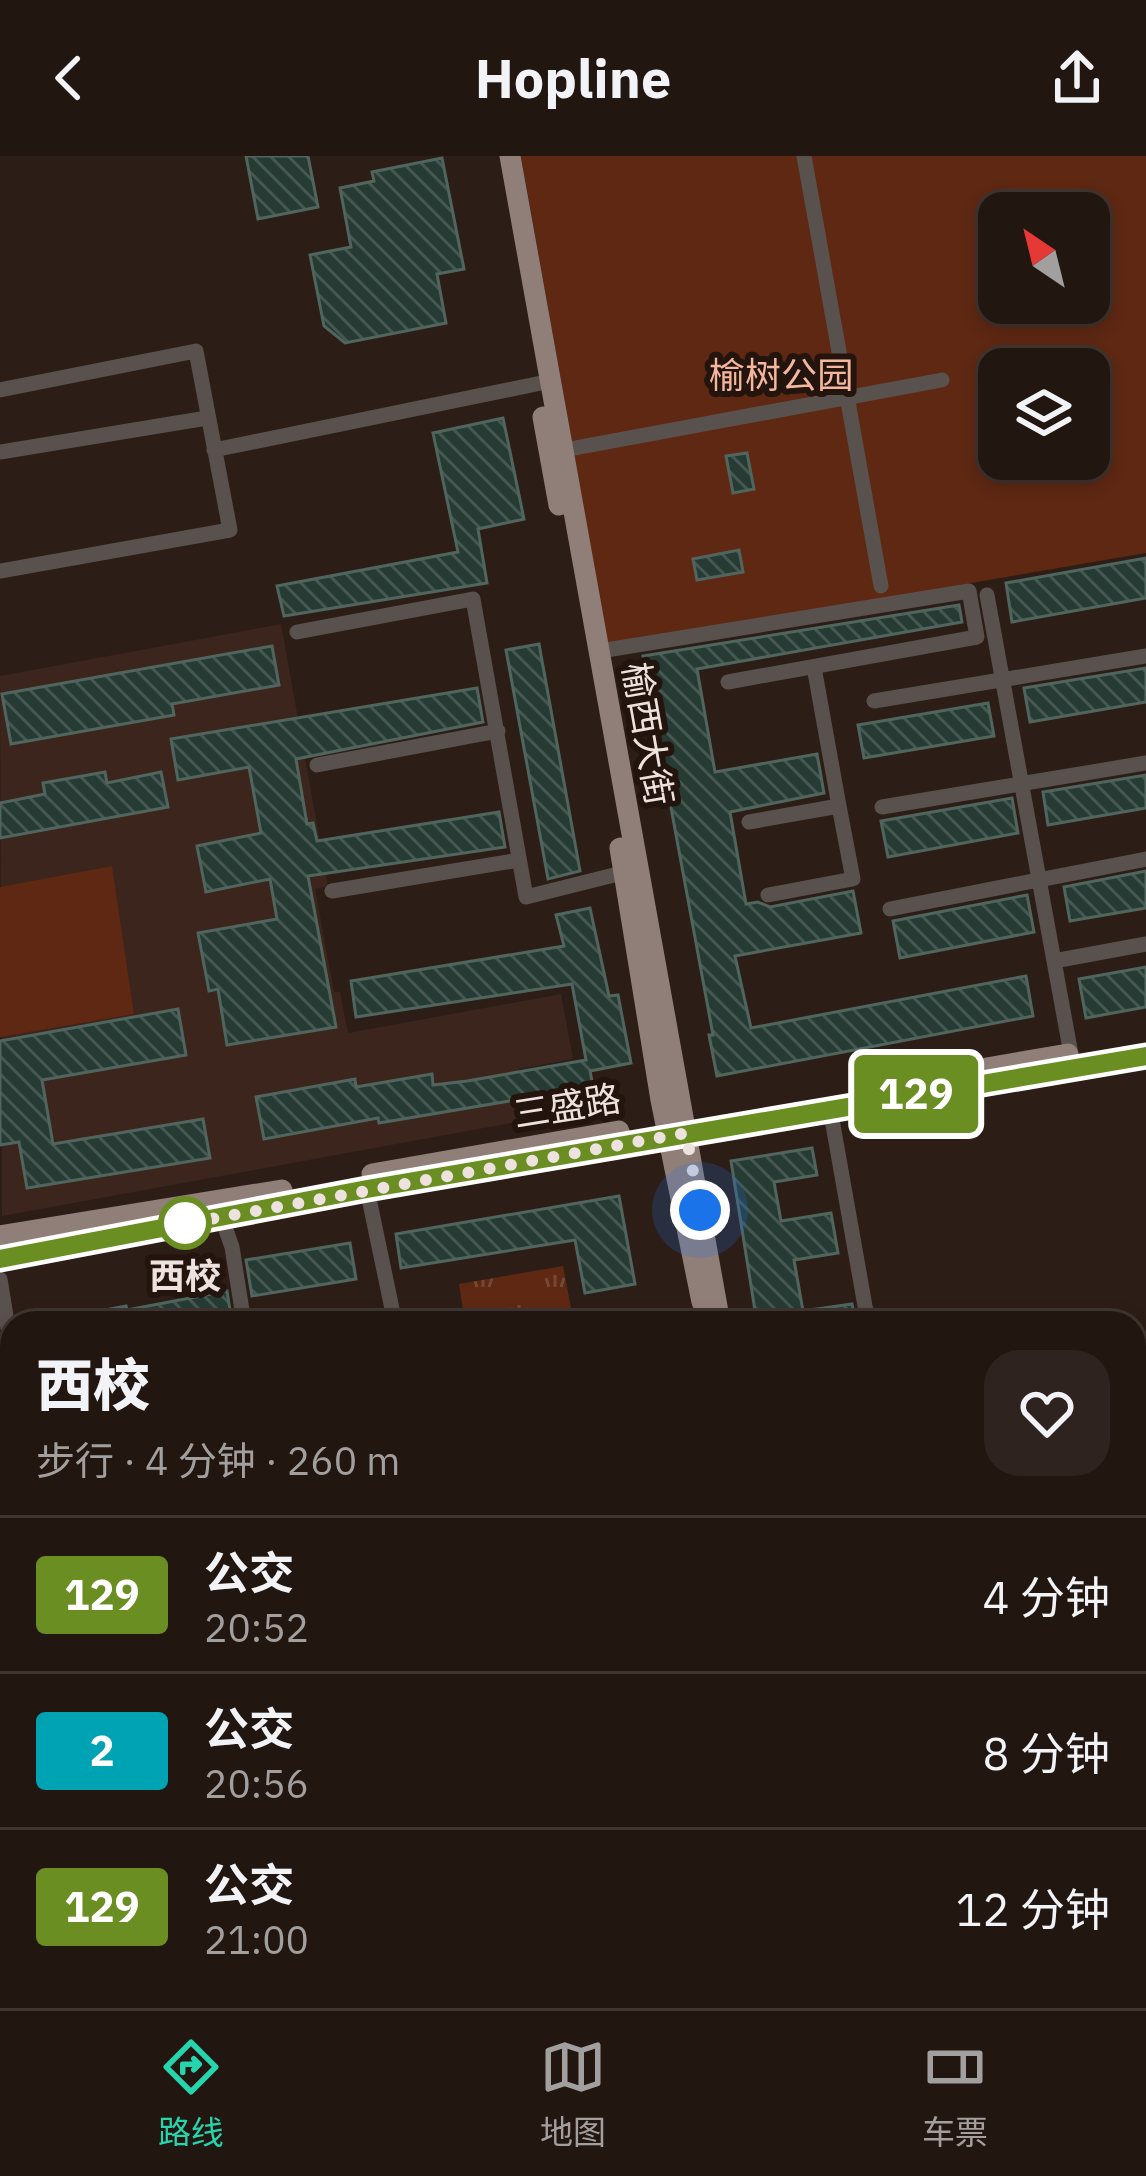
<!DOCTYPE html>
<html lang="zh">
<meta charset="utf-8">
<style>
body{margin:0;font-family:"IBM Plex Sans","Noto Sans SC",sans-serif;background:#2e231f;color:#f1f3f6;height:100vh;display:flex;flex-direction:column;font-size:45px;white-space:nowrap}
*{box-sizing:border-box;margin:0}
p{font-size:39px;color:#a29f9f}
.icon{flex:none;width:66px;height:66px;fill:none;stroke:currentColor;stroke-width:2;stroke-linecap:round;stroke-linejoin:round}
.map{position:relative;flex:1;overflow:hidden}
.drawer{position:absolute;left:0px;top:1155px;width:1146px;height:699px;display:flex;flex-direction:column;background:#221611;border-radius:36px 36px 0 0;box-shadow:0 6px 18px #0003,0 0 0 3px #3f3531}
.drawer>*{flex:none}
.badge{padding:0 24px;border-radius:9px;font-size:42px;line-height:78px}
.needle{width:78px;rotate:325deg}
.buttons{position:absolute;left:978px;top:36px;display:grid;gap:24px}
.buttons a{display:grid;place-items:center;width:132px;height:132px;border-radius:24px;background:#221611;box-shadow:0 6px 18px #0003,0 0 0 3px #3f3531;font-size:60px}
.you{position:absolute;width:60px;height:60px;margin:-30px;border:9px solid #fff;border-radius:50%;background:#1a73e8;box-shadow:0 0 0 18px #1a73e833}
.map>.badge{position:absolute;translate:-50% -50%;box-shadow:0 0 0 6px #fff}
.round{display:grid;place-items:center;flex:none;width:126px;height:126px;border-radius:36px;background:#2e231f}
.headline{display:flex;align-items:center;justify-content:space-between;height:204px;padding:0 36px}
h1{font-size:57px;font-weight:800;line-height:90px}
ul{padding:0;list-style:none}
li{display:flex;align-items:center;gap:36px;height:156px;padding:0 36px;border-top:3px solid #3f3531}
li div{flex:1}
li b{display:block;font-size:45px}
li em{font-style:normal}
li .badge{min-width:132px;font-weight:700;text-align:center}
header{display:flex;justify-content:space-between;align-items:center;height:156px;padding:0 36px;background:#221611;font-size:54px;font-weight:800}
.tabs{display:flex;justify-content:space-around;align-items:center;height:168px;border-top:3px solid #3f3531;background:#221611;font-size:33px;color:#a29f9f}
.tabs a{display:grid;justify-items:center;gap:6px}
.tabs .current{color:#25d5ae}
.map>svg:first-child{display:block}
.built{fill:#3b251d}
.grass{fill:url(#grass-tufts)}
.park{fill:#5e2813;fill-rule:evenodd}
.building{fill:url(#building-back-hatch);stroke:#50655e;stroke-width:3}
.lines{fill:none;stroke-linecap:round;stroke-linejoin:round}
.minor{stroke:#59514d;stroke-width:15}
.major{stroke:#907f78;stroke-width:21}
.line-casing{stroke:#fff;stroke-width:27}
.line{stroke:#6b8e23;stroke-width:18}
.walk{stroke:#ede2de;stroke-width:12;stroke-dasharray:0 21.6}
.stop-dot{fill:#fff;stroke:#6b8e23;stroke-width:6}
.labels{text-anchor:middle;stroke-width:12;stroke-linejoin:round;paint-order:stroke}
.park-label{font-size:36px;fill:#f5b69e;stroke:#23140e}
.street-label{font-size:36px;fill:#ede2de;stroke:#23140e}
.stop-label{font-size:36px;font-weight:bold;fill:#ede2de;stroke:#23140e}
</style>
<header><svg class="icon" aria-label="back" viewBox="0 0 24 24"><path d="M15 5l-7 7 7 7"/></svg>Hopline<svg class="icon" aria-label="share" viewBox="0 0 24 24"><path d="M12 15V3M7 8l5-5 5 5M5 13v7h14v-7"/></svg></header>
<div class="map">
<svg width="1146" height="1852" viewBox="0 0 1146 1852">
<defs>
<pattern id="grass-tufts" width="24" height="20" patternUnits="userSpaceOnUse" patternTransform="scale(3)"><rect width="24" height="20" fill="#5e2813"/><path d="M3 7l-1-3M5 7V3M7 7l1-3M15 17l-1-3M17 17v-4M19 17l1-3" fill="none" stroke="#754735"/></pattern>
<pattern id="building-back-hatch" width="6" height="6" patternUnits="userSpaceOnUse" patternTransform="scale(3)"><rect width="6" height="6" fill="#273b35"/><path d="M-1 5l2 2M0 0l6 6M5-1l2 2" fill="none" stroke="#475752"/></pattern>
</defs>
<rect width="100%" height="100%" fill="#2d1d17"/>
<path class="built" d="M281 468 328 730 315 733 334 836H340L348 877 561 838 573 903 519 913 528 964 2 1060 0 520Z"/>
<path class="grass" d="M563 1110 573 1163 465 1167 459 1128Z"/>
<path class="park" d="M521 0H1146V397L608 489ZM999 57H1089V147H999ZM999 213H1089V303H999Z
M112 710 134 858 0 881V731Z
M213 1842H366L368 1852H215Z"/>
<path class="building" d="M246 0H308L318 51 258 63Z
M442 2 464 113 437 118 446 167 345 187 324 170 310 99 351 91 340 32 374 25 372 16Z
M503 262 524 363 478 373 487 427 284 460 277 430 458 396 433 277Z
M747 297 754 333 733 337 726 300Z
M739 394 743 416 697 424 693 403Z
M1146 402V442L1012 466 1006 427Z
M959 449 962 466 697 513 715 616 817 598 824 637 730 656 746 748 758 746 770 751 853 735 861 777 735 800 751 872 1026 820 1033 860 717 920 709 879H713L643 500Z
M539 488 580 715 548 723 506 494Z
M272 490 279 529 172 548 174 559 11 588 2 538Z
M1146 512V546L1030 566 1024 532Z
M477 532 483 566 296 603 307 668 313 667 317 685 499 656 505 691 308 720 336 871 227 889 218 833 209 835 198 777 277 763 270 723 206 736 197 690 261 677 249 611 178 624 171 583Z
M988 547 994 580 864 602 858 569Z
M105 616 107 627 161 616 168 651 0 682V647L45 638 43 627Z
M1146 619V652L1048 669 1043 636Z
M1012 642 1018 677 888 701 881 665Z
M1146 715V752L1070 765 1064 731Z
M1027 739 1034 776 900 802 893 765Z
M590 752 609 840 618 839 631 907 590 915 597 950 542 960 539 940 379 967 378 962 264 983 256 941 355 923 356 931 432 918 433 929 467 925 586 904 572 828 356 861 351 825 564 790 556 759Z
M1146 811V851L1086 862 1079 823Z
M178 853 186 899 42 924 53 988 203 963 210 1002 27 1032 19 986 0 989V885Z
M812 992 817 1019 774 1026 781 1065 831 1057 838 1097 794 1104 803 1155 852 1148 856 1167H757L731 1005Z
M619 1040 635 1128 585 1137 575 1084 401 1112 396 1078Z
M350 1087 356 1123 252 1140 246 1104Z
M227 1135 232 1167H68V1161L126 1150 127 1154Z"/>
<g class="lines">
<path class="minor" d="M804 0 881 430
M0 234 196 195 230 374 0 415
M214 294 551 225
M564 294 942 224
M0 296 207 262
M987 439 1071 898
M297 476 473 443 526 741 630 715
M600 495 969 435 977 481 728 526
M874 545 1146 500
M317 609 498 575
M882 651 1146 607
M749 666 839 650 814 511
M332 735 519 704
M768 739 853 723 839 650
M890 753 1146 703
M1054 805 1146 788
M830 952 868 1167
M367 1033 395 1167
M221 1060 232 1091 244 1167
M0 1123 12 1197
M0 1322 12 1320
M0 1478 12 1477
M0 1588 12 1586
M0 1696 12 1694
M517 1842 519 1852
M1000 1842 1002 1852"/>
<path class="major" d="M510 0 720 1167
M543 261 559 349
M620 692 661 944 702 1146
M969 915 1068 898
M372 1018 619 975
M0 1080 282 1034
M0 1103 367 1033 1146 900
M830 1842 832 1852"/>
</g>
<g class="lines">
<defs>
<path id="line" d="M0 1103 367 1033 1146 900"/>
</defs>
<use href="#line" class="line-casing"/>
<use href="#line" class="line"/>
<path class="walk" d="M185 1067 178 1069 686 977 700 1054"/>
</g>
<circle class="stop-dot" cx="185" cy="1067" r="24"/>
<g class="labels">
<g class="park-label">
<text x="781" y="232">榆树公园</text>
</g>
<g class="street-label">
<text transform="translate(648 578) rotate(80)" y="13">榆西大街</text>
<text transform="translate(567 950) rotate(-9)" y="13">三盛路</text>
</g>
<g class="stop-label">
<text x="185" y="1133">西校</text>
</g>
</g>
</svg>
<div class="buttons">
<a><svg class="needle" viewBox="-14 -14 28 28"><path d="M0-13l5 13h-10z" fill="#e53935"/><path d="M0 13l5-13h-10z" fill="#a29f9f"/></svg></a>
<a><svg class="icon" aria-label="layers" viewBox="0 0 24 24"><path d="M12 4l9 5-9 5-9-5zM3 14l9 5 9-5"/></svg></a>
</div>
<div class="you" style="left:700px;top:1054px"></div>
<b class="badge" style="left:916px;top:938px;background:#6b8e23;color:#fff">129</b>
<section class="drawer">
<div class="headline"><div><h1>西校</h1><p>步行 · 4 分钟 · 260 m</p></div><a class="round"><svg class="icon" aria-label="heart" viewBox="0 0 24 24"><path d="M12 20l-8-8c-3-5 5-10 8-4 3-6 11-1 8 4z"/></svg></a></div>
<ul>
<li><span class="badge" style="background:#6b8e23;color:#fff">129</span><div><b>公交</b><p>20:52</p></div><em>4 分钟</em></li>
<li><span class="badge" style="background:#00a3b4;color:#fff">2</span><div><b>公交</b><p>20:56</p></div><em>8 分钟</em></li>
<li><span class="badge" style="background:#6b8e23;color:#fff">129</span><div><b>公交</b><p>21:00</p></div><em>12 分钟</em></li>
</ul>
</section>
</div>
<nav class="tabs">
<a class="current"><svg class="icon" aria-label="directions" viewBox="0 0 24 24"><path d="M12 3l9 9-9 9-9-9zM9 14v-3h6M13 9l2 2-2 2"/></svg>路线</a>
<a><svg class="icon" aria-label="map" viewBox="0 0 24 24"><path d="M3 6l6-2 6 2 6-2v14l-6 2-6-2-6 2zM9 4v14M15 6v14"/></svg>地图</a>
<a><svg class="icon" aria-label="tickets" viewBox="0 0 24 24"><path d="M3 7h18v10H3zM15 7v10"/></svg>车票</a>
</nav>
